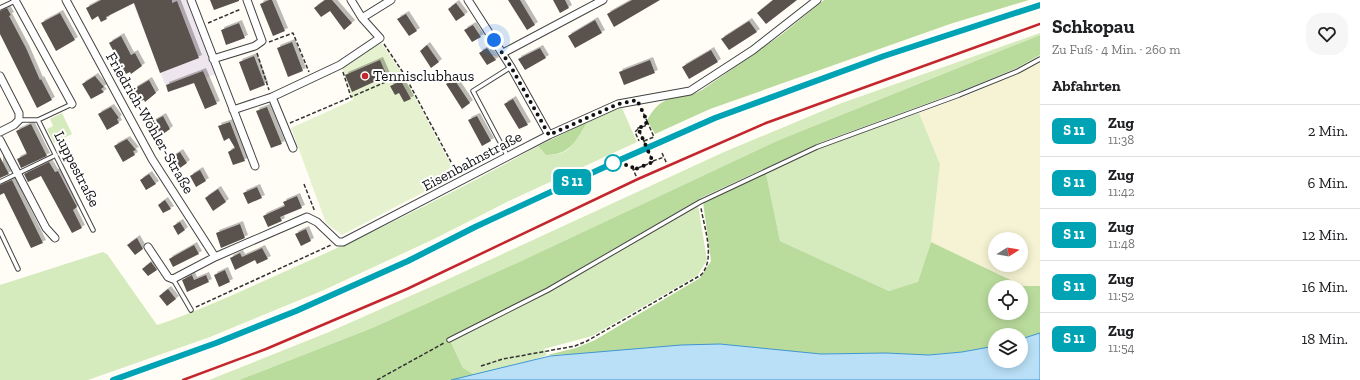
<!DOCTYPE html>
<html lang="de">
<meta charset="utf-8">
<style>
body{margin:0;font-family:"Zilla Slab",serif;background:#f6f6f6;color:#202124;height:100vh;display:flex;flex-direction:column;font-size:15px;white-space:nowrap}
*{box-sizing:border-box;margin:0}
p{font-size:13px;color:#757577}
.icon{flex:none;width:22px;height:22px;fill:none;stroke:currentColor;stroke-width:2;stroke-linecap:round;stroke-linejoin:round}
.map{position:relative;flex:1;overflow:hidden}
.side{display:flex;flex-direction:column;background:#fff;width:320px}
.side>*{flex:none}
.badge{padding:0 8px;border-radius:6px;font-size:14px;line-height:26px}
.needle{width:26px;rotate:79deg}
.tools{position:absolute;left:988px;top:232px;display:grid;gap:8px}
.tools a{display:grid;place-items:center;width:40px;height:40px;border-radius:50%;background:#fff;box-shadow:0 2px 10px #0003;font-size:20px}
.you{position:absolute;width:20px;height:20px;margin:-10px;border:3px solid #fff;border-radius:50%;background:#1a73e8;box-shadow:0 0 0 6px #1a73e833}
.map>.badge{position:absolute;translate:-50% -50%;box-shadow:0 0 0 2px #fff}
h2{padding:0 12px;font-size:15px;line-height:36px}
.round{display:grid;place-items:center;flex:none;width:42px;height:42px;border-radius:16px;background:#f6f6f6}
.overview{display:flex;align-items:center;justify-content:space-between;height:68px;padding:0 12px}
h1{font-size:19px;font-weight:700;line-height:30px}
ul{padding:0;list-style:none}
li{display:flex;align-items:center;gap:12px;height:52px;padding:0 12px;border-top:1px solid #e0e0e0}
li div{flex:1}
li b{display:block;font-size:15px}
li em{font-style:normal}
li .badge{min-width:44px;font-weight:700;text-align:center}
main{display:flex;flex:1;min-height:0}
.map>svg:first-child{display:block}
.industrial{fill:#eee6ef}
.farmland{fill:#f6f3d4;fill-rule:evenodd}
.green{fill:#d5ebbd}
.forest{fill:#b9dc9c;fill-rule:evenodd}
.pitch{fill:#e6f2cf}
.water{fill:#b9e0f7;stroke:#3f96cf}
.building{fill:#5a524d;filter:url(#shadow)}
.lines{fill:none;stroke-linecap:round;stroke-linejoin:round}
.lane-casing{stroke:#444;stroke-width:5.5}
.street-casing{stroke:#444;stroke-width:9}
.path{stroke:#333;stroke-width:1.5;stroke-dasharray:4 2;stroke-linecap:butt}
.lane{stroke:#fff;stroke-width:3.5}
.street{stroke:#fff;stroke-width:7}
.rail{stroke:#c4262e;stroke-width:2.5}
.path-bridge{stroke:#333;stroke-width:1.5;stroke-dasharray:4 2;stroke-linecap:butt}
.line-casing{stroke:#fff;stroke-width:9}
.line{stroke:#00a3b4;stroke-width:6}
.walk{stroke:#111;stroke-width:4;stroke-dasharray:0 7.2}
.poi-dot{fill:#c4262e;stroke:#fff;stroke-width:1.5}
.stop-dot{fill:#fff;stroke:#00a3b4;stroke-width:2}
.labels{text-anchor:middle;stroke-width:4;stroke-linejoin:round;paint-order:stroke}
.poi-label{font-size:15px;fill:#111;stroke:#fff;text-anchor:start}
.street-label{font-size:15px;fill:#111;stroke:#fff}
</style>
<main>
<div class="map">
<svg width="1040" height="380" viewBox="0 0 1040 380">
<defs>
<filter id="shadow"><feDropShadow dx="3" dy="-3" stdDeviation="0" flood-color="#0004"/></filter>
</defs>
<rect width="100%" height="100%" fill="#fffdf5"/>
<path class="industrial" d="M132 0H187L216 74 168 92Z"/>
<path class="farmland" d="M1040 63V286H1023L931 242 940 164 919 113 973 93ZM995 239H1021V265H995Z"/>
<path class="green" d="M1040 33V35L779 140 519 262 372 328 239 380H209L329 332 444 281 724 152 839 104Z
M622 108 637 142 511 200 434 239 324 290 210 337 88 380H0V285L103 252 107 254 157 325C201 310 243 290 286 271 372 233 456 192 538 146L546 155C577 155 571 139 587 122 592 117 613 111 622 108Z
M62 113 72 134 54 143 47 129 53 126 50 119Z
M919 113 940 164 931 242 918 283 889 291 780 241 766 173 817 148Z
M698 205 707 260 698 275 592 336 544 349 547 355 515 366 475 375 463 368 451 342 549 292Z"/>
<path class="forest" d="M824 0H1029L950 24 710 109 655 134 647 120C665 89 677 103 702 90L781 35Z
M1040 35V55L1017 68 964 90 822 142 703 197 549 287 449 338 463 368 475 375 458 380H239L372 328 519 262 779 140Z
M587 122C576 140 571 155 546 155L538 146Z
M766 173 780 241 889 291 918 282 931 242 1023 286H1040V333L1021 339V335H995V346L962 352 929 355 886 353 821 354 771 350 547 355 576 348 595 340 700 278 711 261 703 202ZM995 287H1021V313H995Z"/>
<path class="pitch" d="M379 40 404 76 456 175 342 235 326 223 291 128 353 100 342 66Z"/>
<path class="water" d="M1040 333V380H451L550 356 681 345 720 344 821 354 886 353 929 355 962 352 995 346V361H1021V339Z"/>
<path class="building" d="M101 0H172V3L177 1 199 58 160 73 134 3 106 17 107 19 101 22 98 16 92 20 86 8Z
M210 0H239V1L214 10Z
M269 0H272L285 31 273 36 260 4Z
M325 0H332L352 23 344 30 330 11 321 17 314 8Z
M508 0H520L535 25 527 30Z
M553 0H565L569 8 560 13Z
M632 0H660L614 27 607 14Z
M773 0H797L766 24 757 13Z
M456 3 465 15 456 21 448 9Z
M7 8 11 15 9 16 26 48 40 80 41 79 52 100 37 108 0 34V11Z
M60 13 75 40 56 51 41 23Z
M406 14 417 31 409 36 397 19Z
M595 20 602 33 575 48 568 36Z
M749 21 757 32 729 50 721 39Z
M239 23 245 38 226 45 221 30Z
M473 25 481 37 472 42 464 30Z
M121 36 131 55 135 53 142 66 131 74 130 72 126 74 109 43Z
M292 42 303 71 288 77 277 48Z
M427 45 439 62 431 68 420 51Z
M487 48 496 60 487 65 479 53Z
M540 48 546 58 525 70 518 59Z
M711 50 718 62 689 79 682 67Z
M254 56 265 85 250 91 239 62Z
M380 60 387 76 352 92 345 75Z
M650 60 655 73 624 85 619 72Z
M203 71 217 104 205 109 194 83 168 92 166 85Z
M95 76 104 87 101 89 104 92 91 99 82 84Z
M454 79 470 103 462 109 446 84Z
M149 80 156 93 145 102 144 100 140 101 134 89Z
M401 81 411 99 404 102 399 93 395 95 390 86Z
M513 99 528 125 519 129 504 104Z
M111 107 119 118 117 119 119 123 107 130 98 114Z
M267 107 282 144 271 148 256 111Z
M163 116 170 129 159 137 158 135 154 137 147 125Z
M477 116 491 141 482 146 468 120Z
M230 122 245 161 233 165 228 152 235 148 229 138 224 141 218 126Z
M31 124 47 156 21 168 17 159 27 154 16 131Z
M127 139 136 150 133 151 135 155 123 162 114 146Z
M180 152 187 163 180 168 177 164 174 166 169 159Z
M0 157 9 174 0 178Z
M49 162 55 172 58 171 77 207 73 210 82 228 72 233 41 176 28 182 24 174Z
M200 170 206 181 196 187 190 176Z
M149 174 156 184 146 190 140 180Z
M12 180 43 243 31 248 4 193 0 195V185Z
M257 187 262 198 248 204 243 193Z
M218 189 226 202 213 211 205 198Z
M297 196 302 208 280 217 282 221 268 227 263 216 285 206 283 202Z
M165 200 171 209 163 213 158 205Z
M180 222 185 230 178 235 173 226Z
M240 224 245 238 221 248 216 233Z
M306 229 311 241 301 246 295 234Z
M137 238 143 249 135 255 127 245Z
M194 245 199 254 173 267 169 259Z
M262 248 268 259 257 264 255 260 235 270 230 258 240 253 242 257Z
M151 262 157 270 148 276 142 269Z
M225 270 230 282 219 287 214 275Z
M192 275 194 280 206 275 209 282 187 292 182 280Z
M168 289 176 299 167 306 159 296Z"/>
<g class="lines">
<defs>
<path id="lane" d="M0 8 15 1
M19 120H38L72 104
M38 120 93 230
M508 157 473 91 511 67
M0 182 56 155
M0 231 18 269
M173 279 191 310
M449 340 548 290 700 202 817 147 959 95 1018 71 1040 59"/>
<path id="street" d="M15 0 72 104
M66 0 152 159 215 257
M191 0 255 166
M468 0 511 67 549 135
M362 18 391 0
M503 53 603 0
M213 59 255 46 262 41 247 0
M0 76 19 113V120L14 125 0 132
M272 97 293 148
M233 110 272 97 340 65 380 38 362 18 351 0
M0 140 46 228 55 238
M148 247 168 277 173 279 215 257 307 217 317 222 338 242H343L549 135 618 104 690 91 753 50 817 0"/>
</defs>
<use href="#lane" class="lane-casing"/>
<use href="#street" class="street-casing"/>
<path class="path" d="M208 23 241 9
M269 42 293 33 309 72
M384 44 404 74 458 175
M257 53 269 90
M343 72 351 97 404 74
M641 108 647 121 645 126 638 128 643 139
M290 123 351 97
M638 129 635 132 639 141
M644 141 654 137 647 121
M662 153 667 164
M653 161 664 157
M632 167 637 178
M633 170 653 162
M304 184 315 212
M196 307 331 245
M481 366 503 359 575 346 587 341 701 275C716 259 704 227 701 208
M377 380 444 343"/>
<use href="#lane" class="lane"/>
<use href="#street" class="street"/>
<path class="rail" d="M113 380C202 350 289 316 374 276 458 238 540 195 625 158 760 98 899 49 1040 5
M183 380 266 349 407 289 638 179 766 123 1040 24"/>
<path class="path-bridge" d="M643 139 653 162"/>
</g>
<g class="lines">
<defs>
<path id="line" d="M113 380 216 343 296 311 408 261 475 227 622 159 715 118 884 56 1040 5"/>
</defs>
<use href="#line" class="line-casing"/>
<use href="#line" class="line"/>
<path class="walk" d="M494 40 511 67 549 135 618 104 637 100 647 121 645 126 638 128 653 162 633 170 632 166 613 163"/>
</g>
<circle class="poi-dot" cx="365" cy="76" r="4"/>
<circle class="stop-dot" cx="613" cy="163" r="8"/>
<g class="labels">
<g class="poi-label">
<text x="373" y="81">Tennisclubhaus</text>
</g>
<g class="street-label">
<text transform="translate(150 123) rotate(60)" y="5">Friedrich-Wöhler-Straße</text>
<text transform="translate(472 161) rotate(-28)" y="5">Eisenbahnstraße</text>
<text transform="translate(77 169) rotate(63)" y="5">Luppestraße</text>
</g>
</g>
</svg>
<div class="tools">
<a><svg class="needle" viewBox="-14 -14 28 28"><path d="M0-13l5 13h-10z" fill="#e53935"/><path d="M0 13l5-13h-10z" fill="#757577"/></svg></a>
<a><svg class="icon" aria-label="locate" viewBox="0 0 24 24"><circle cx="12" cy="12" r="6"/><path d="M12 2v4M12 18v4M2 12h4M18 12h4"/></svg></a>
<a><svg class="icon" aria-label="layers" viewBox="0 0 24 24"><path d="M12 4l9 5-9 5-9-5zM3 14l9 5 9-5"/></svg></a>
</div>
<div class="you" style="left:494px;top:40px"></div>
<b class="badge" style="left:572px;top:182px;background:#00a3b4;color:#fff">S 11</b>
</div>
<section class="side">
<div class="overview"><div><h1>Schkopau</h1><p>Zu Fuß · 4 Min. · 260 m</p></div><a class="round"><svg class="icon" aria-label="heart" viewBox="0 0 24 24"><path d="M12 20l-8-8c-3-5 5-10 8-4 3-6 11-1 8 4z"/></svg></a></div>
<h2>Abfahrten</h2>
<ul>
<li><span class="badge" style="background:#00a3b4;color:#fff">S 11</span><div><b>Zug</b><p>11:38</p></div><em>2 Min.</em></li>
<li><span class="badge" style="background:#00a3b4;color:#fff">S 11</span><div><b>Zug</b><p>11:42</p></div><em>6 Min.</em></li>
<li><span class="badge" style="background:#00a3b4;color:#fff">S 11</span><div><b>Zug</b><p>11:48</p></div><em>12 Min.</em></li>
<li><span class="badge" style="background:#00a3b4;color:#fff">S 11</span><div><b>Zug</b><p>11:52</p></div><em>16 Min.</em></li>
<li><span class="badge" style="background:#00a3b4;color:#fff">S 11</span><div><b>Zug</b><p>11:54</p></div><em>18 Min.</em></li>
</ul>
</section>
</main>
